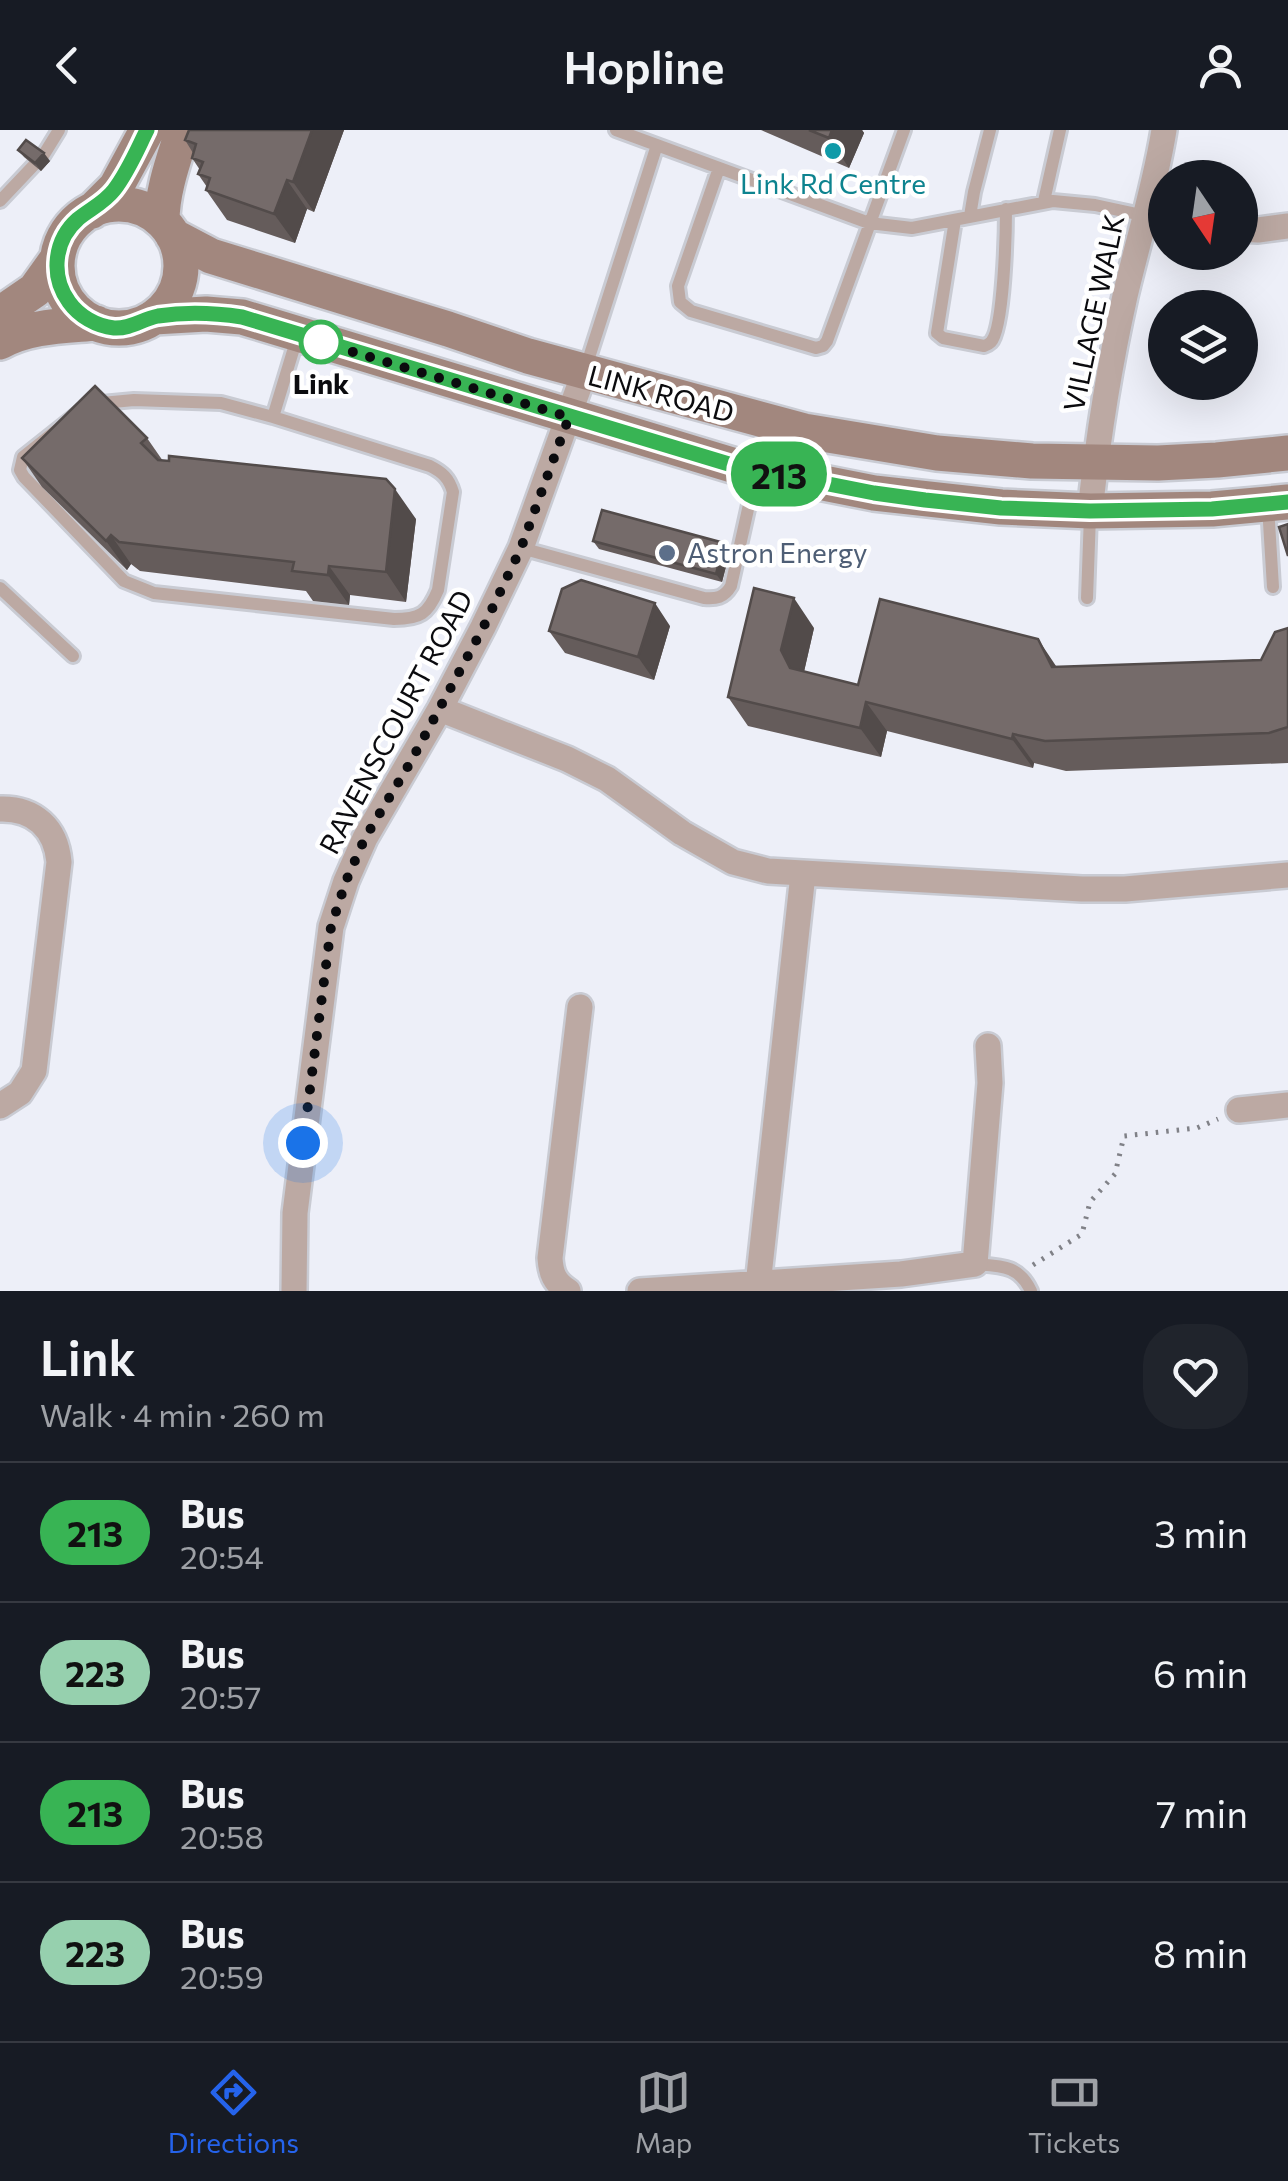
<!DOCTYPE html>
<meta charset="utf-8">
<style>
body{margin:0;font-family:Commissioner,sans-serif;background:#20242c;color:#f1f3f6;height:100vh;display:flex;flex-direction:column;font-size:38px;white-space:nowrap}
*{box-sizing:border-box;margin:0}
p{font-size:32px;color:#9ea1a6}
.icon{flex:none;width:55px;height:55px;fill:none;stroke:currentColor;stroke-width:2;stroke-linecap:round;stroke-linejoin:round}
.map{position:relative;height:1161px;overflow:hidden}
.side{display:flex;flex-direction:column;background:#171b24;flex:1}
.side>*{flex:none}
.badge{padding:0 20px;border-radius:32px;font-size:35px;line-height:65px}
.needle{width:65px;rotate:167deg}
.buttons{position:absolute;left:1148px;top:30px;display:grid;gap:20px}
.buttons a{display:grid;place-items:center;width:110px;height:110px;border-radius:50%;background:#171b24;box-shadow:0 10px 40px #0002;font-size:50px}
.you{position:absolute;width:50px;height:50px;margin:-25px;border:8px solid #fff;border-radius:50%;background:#1a73e8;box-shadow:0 0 0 15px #1a73e833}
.map>.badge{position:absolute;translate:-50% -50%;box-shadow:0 0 0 5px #fff}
.round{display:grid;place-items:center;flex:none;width:105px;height:105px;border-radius:40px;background:#20242c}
.overview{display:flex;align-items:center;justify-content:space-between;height:170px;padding:0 40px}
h1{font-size:48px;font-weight:600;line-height:75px}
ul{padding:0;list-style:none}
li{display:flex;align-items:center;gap:30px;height:140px;padding:0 40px;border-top:2px solid #363941}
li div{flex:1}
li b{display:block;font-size:38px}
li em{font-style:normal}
li .badge{min-width:110px;font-weight:700;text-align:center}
header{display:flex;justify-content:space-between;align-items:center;height:130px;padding:0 40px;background:#171b24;font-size:45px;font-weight:600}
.dock{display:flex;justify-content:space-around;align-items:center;height:140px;border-top:2px solid #363941;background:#171b24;font-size:28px;color:#9ea1a6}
.dock a{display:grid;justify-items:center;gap:5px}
.dock .on{color:#2563eb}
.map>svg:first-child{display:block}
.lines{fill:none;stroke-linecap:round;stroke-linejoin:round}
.lane-casing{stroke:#c9cbd3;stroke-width:18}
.street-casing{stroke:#c9cbd3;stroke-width:30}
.secondary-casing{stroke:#c9cbd3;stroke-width:40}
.path{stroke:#808187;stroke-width:5;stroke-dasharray:2.5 8;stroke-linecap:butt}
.lane{stroke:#bca9a3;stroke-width:12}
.street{stroke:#bca9a3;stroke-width:25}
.secondary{stroke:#a2877e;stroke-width:35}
.wall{fill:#655c5b}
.shaded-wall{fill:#524b4a}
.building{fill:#756b6a;stroke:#524b4a;stroke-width:2.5}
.line-casing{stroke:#fff;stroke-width:22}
.line{stroke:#38b454;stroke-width:15}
.walk{stroke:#0b0b0e;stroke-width:10;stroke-dasharray:0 18}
.culture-dot{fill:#0f9aa8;stroke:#fff;stroke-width:4}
.stop-dot{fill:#fff;stroke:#38b454;stroke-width:5}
.service-dot{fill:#5c6f8a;stroke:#fff;stroke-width:4}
.labels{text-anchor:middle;stroke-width:9;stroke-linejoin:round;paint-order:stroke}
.culture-label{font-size:28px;fill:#0d838f;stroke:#fff}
.street-label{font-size:28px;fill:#0b0b0e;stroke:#fff}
.stop-label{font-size:28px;font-weight:bold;fill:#0b0b0e;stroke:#fff}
.service-label{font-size:28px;fill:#4e5e75;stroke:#fff;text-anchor:start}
</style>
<header><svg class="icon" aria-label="back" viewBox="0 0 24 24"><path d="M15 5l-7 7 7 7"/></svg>Hopline<svg class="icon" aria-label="person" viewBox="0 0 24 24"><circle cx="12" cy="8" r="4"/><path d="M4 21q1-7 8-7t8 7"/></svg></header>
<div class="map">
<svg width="1288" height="1161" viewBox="0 0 1288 1161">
<rect width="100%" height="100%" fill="#edeff8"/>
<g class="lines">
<defs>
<path id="lane" d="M616 0 869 93 912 98 1053 71 1095 75 1146 86
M43 26 59 0
M719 38 678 156 680 172 691 181 816 218 823 216 827 211 904 0
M0 71 34 35
M1044 71 1060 0
M970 86 974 62 990 0
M955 90 937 203 943 208 984 216C987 215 989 214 991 212 1004 198 1006 101 1006 79
M585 240 657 15
M134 270 221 273 273 287 430 336C442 342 449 348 453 362L438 460C428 484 420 489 394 489L154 463 124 451 24 347 20 340 23 327 86 277 102 273Z
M273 287 297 208
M1268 376 1273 457
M521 418 704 468C716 469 724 468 731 456L756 343
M0 458 73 526
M1087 468 1090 385
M975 1134C1001 1136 1019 1135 1031 1161"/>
<path id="street" d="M1240 99 1258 100 1288 96
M1090 381C1098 309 1109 237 1125 166 1138 111 1155 56 1164 0
M440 579 567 629 607 649 682 703 733 732 768 741 1082 759H1125L1288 745
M0 679C34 678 56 698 59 732L34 941 20 963 0 976
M1239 980 1288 975
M758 1155 803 744
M294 1161 295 1083 331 797 346 751 365 708 440 579 483 497 521 418 584 243
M568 1161C554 1152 551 1143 550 1128L580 877
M640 1161 901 1144 975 1134 990 953 988 916"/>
<path id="secondary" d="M57 136a62 62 0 1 1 124 0a62 62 0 1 1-124 0Z
M92 81 116 57 147 0
M162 91C162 60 174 29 183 0
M173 106 211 126 448 199 528 226 804 301 937 323 1032 331 1158 333 1217 330 1288 323
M0 184 35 160 55 132
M154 187 206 184 242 187 732 335 874 363 1001 377 1090 381 1212 379 1288 372
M0 212C29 196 63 196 96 193"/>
</defs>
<use href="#lane" class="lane-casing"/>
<use href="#street" class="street-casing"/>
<use href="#secondary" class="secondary-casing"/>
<path class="path" d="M1033 1135 1082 1104 1090 1072 1115 1044 1124 1006 1197 998 1218 989"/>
<use href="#lane" class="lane"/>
<use href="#street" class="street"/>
<use href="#secondary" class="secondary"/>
</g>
<path class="wall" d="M189 0H344L314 82 307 79 295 113 227 90 206 60 207 57 198 44 200 40 192 28 193 23 185 10Z
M761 0H862L864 3 849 38Z
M18 20 50 31 41 41 24 27Z
M147 308 163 331 416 389 406 472 350 465 349 475 313 471 306 461 140 441 131 434 127 440 42 357 22 328Z
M593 411 730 421 722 452 599 419Z
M670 496 654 550 565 523 549 501Z
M814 498 804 542 858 555 1057 537 1261 530 1288 498V633L1066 641 1034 633 1033 638 887 601 881 627 748 596 728 567Z"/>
<path class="shaded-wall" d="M312 0H344L314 82 293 52Z
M832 0H862L864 3 849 38 829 8Z
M44 23 50 31 41 41 35 33Z
M287 50 307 79 295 113 274 84Z
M395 359 416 389 406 472 386 442Z
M111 405 131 434 127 440 106 411Z
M724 413 730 421 722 452 716 444Z
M329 436 350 465 349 475 328 445Z
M794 468 814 498 802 550 790 538 781 520Z
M655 473 670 496 654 550 638 527Z
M1038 509 1058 539 1052 537Z
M866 572 887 601 881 627 860 598Z
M1013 604 1034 633 1033 638 1012 609Z"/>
<path class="building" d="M189 0H312L293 52 287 50 274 84 206 60 210 48 198 44 203 32 192 28 196 14 185 10Z
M809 0H832L829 8Z
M26 10 44 23 35 33 18 20Z
M95 256 147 308 141 313 158 330 169 331V326L386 349 395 359 386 442 329 436 328 445 292 441 294 432 119 412 111 405 106 411 22 328Z
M602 380 724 413 716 444 593 411Z
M1288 394V426L1279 397Z
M581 450 655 473 638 527 549 501 562 459Z
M754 458 794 468 781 520 790 538 858 555 880 469 1038 509 1052 537 1261 530 1275 502 1288 498V597L1269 603 1045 611 1013 604 1012 609 866 572 860 598 728 567Z"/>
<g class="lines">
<defs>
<path id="line" d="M147 0C137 20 128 42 114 60 104 73 90 79 78 89 54 110 50 146 69 172 79 186 96 196 114 198 131 199 142 189 158 186 185 182 215 183 242 187L732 335 874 363 925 370 1001 378 1090 381 1212 379 1288 372"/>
</defs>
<use href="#line" class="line-casing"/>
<use href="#line" class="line"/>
<path class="walk" d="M303 1013 331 797 346 751 365 708 410 633 483 498 521 418 569 287 310 209 321 212"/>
</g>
<circle class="culture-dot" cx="833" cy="21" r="10"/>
<circle class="stop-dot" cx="321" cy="212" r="20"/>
<circle class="service-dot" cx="667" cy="423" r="10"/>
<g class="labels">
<g class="culture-label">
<text x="833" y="64">Link Rd Centre</text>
</g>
<g class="street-label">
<text transform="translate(1094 183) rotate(-78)" y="10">VILLAGE WALK</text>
<text transform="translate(661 264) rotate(15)" y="10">LINK ROAD</text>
<text transform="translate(396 592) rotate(-62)" y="10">RAVENSCOURT ROAD</text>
</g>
<g class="stop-label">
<text x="321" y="264">Link</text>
</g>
<g class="service-label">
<text x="687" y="433">Astron Energy</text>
</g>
</g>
</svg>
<div class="buttons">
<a><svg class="needle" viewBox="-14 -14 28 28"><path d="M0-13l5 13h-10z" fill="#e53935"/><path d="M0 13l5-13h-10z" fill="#9ea1a6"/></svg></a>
<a><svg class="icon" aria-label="layers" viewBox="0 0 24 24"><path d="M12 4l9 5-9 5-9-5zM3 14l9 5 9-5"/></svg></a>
</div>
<div class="you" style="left:303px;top:1013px"></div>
<b class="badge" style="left:779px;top:344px;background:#38b454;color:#111">213</b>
</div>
<section class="side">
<div class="overview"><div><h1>Link</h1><p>Walk · 4 min · 260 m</p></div><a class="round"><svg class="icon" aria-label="heart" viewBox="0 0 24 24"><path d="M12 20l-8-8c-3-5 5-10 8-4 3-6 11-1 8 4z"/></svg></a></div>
<ul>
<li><span class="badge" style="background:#38b454;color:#111">213</span><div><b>Bus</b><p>20:54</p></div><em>3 min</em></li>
<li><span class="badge" style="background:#96d0ae;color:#111">223</span><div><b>Bus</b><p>20:57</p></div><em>6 min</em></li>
<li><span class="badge" style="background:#38b454;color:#111">213</span><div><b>Bus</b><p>20:58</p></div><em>7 min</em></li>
<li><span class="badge" style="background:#96d0ae;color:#111">223</span><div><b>Bus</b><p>20:59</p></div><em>8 min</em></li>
</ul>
</section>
<nav class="dock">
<a class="on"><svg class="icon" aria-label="directions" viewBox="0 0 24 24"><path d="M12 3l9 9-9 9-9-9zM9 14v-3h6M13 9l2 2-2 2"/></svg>Directions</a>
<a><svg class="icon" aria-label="map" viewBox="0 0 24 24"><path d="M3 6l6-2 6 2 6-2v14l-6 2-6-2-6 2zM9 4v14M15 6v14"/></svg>Map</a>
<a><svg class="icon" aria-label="tickets" viewBox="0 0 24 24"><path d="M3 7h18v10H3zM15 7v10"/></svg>Tickets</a>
</nav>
